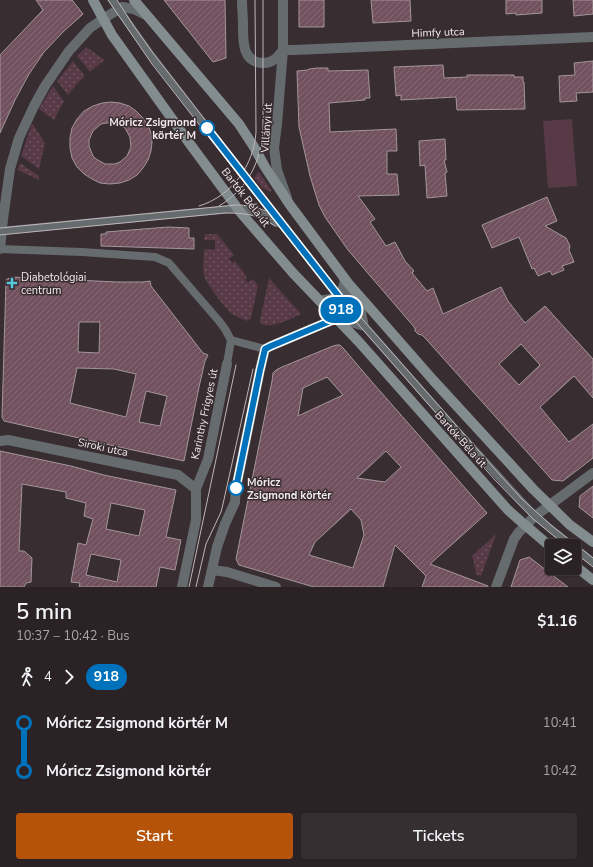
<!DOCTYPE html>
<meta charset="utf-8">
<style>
body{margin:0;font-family:"Nunito Sans",sans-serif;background:#362f32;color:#f1f3f6;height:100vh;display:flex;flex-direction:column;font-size:15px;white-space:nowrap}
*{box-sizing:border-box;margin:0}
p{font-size:13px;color:#a5a4a7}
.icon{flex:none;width:22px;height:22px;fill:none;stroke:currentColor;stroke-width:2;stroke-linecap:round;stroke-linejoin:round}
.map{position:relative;height:587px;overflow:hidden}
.details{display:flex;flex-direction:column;background:#2a2225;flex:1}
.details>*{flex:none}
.badge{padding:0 8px;border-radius:13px;font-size:14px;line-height:26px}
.buttons{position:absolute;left:545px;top:539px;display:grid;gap:8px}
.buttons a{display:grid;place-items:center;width:36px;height:36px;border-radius:4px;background:#2a2225;box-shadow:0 1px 3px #0004,0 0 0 1px #463f42;font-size:20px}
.map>.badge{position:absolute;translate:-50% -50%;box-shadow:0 0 0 2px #fff}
.legs{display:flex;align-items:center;gap:6px;height:44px;padding:0 16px;font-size:13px}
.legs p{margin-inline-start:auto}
.overview{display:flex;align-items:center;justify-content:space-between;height:68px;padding:0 16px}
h1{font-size:22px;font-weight:600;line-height:30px}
.button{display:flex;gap:8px;margin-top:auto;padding:8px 16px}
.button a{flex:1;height:46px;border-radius:4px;background:#b45309;color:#fff;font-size:16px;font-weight:600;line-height:46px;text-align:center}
.button a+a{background:#362f32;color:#f1f3f6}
ul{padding:0 16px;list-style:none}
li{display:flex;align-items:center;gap:14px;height:48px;font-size:15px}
li i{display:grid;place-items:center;width:6px;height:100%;margin:0 5px;background:currentColor}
li i::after{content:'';width:10px;height:10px;margin:-5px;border:3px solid;border-radius:50%;background:#2a2225}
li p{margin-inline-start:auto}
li:first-child i{background:linear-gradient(#0000 50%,currentColor 0)}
li:last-child i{background:linear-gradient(currentColor 50%,#0000 0)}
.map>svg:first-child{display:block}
.grass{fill:url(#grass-dots)}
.pitch{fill:#573a46}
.building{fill:url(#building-hatch);stroke:#a4959b;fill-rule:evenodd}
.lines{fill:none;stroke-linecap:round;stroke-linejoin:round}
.service{stroke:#666c6e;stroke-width:8}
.minor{stroke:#666c6e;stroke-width:10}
.tertiary{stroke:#666c6e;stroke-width:10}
.secondary{stroke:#838d90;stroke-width:10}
.tram{stroke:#beb6b9;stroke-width:1}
.line-1-casing{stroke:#fff;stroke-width:9}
.line-1{stroke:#0072bc;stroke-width:6}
.stop-1-dot{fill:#fff;stroke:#0072bc;stroke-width:2}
.poi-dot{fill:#58c9e3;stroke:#382d31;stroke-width:1.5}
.labels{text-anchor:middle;stroke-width:3;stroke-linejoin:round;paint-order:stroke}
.street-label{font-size:11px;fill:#f1e9ec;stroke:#382d31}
.stop-label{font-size:11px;font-weight:bold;fill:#f1e9ec;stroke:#382d31;text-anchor:end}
.poi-label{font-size:11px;fill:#f1e9ec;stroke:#382d31;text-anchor:start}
</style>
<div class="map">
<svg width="593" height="587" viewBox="0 0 593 587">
<defs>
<pattern id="grass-dots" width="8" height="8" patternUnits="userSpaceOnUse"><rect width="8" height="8" fill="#573a46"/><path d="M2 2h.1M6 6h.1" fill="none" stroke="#705661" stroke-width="1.8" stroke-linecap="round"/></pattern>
<pattern id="building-hatch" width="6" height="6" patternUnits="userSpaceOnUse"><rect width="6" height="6" fill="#71515e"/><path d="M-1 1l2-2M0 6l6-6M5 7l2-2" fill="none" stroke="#866a75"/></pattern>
</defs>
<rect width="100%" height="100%" fill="#382d31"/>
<path class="grass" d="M86 47 105 60 97 66 90 72 77 56Z
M73 61 85 76 76 85 68 95 57 81Z
M53 86 64 101 54 120 39 109Z
M32 123 45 143 39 169 21 156Z
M20 163 39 176V180L18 170Z
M258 172 260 173 271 190V192L262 188 254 178Z
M205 234H217L234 255 229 259 232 263 235 261 247 277 245 279 248 283 253 279 258 286 251 318 248 321C242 319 236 317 231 313 225 308 205 282 204 275 202 267 204 258 204 249L215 250V240H204Z
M269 278 301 314C291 319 269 330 260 323V320Z
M495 535H496L481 576 476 574 474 562 472 556Z"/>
<path class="pitch" d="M572 119 577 186 548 188 543 121Z"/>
<path class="building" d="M36 0H72L83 14 63 32 44 52 29 74 15 100 0 133V55L43 10Z
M164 0H225L226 58 213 62Z
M299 0H324V27H299Z
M371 0H410L411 21 373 23Z
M506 0H542V13L516 15V13L506 14Z
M573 0H593V14L574 16Z
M593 61V92L576 93 577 101 560 102 559 76 575 75 574 63Z
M443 65 444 78 467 77V75H514V77H523V82H524L525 109 457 110 456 97 401 100V95L396 96 394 67Z
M317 68H328V71L368 70 370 98H365V100L329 103 330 132 396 129 397 151H387V174H397L399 195 358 196 375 219 370 222 386 246 395 242 405 261 414 271 412 273 427 291 433 288 443 314 501 287 508 301 525 323 545 306 593 359V398L574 376 540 407 569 442 593 424V458L563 481 552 480 426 339 422 335 418 334 415 331V328L348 250 325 217 319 205 310 176 299 127 297 71 308 70 309 69ZM521 344 540 365 519 385 499 364Z
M111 102 120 103 129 106 136 111 142 117 148 125 151 133 152 142 151 151 148 160 143 168 137 175 129 180 120 183 110 184 100 183 92 179 84 174 77 167 72 158 70 148V138L72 128 77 119 84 111 93 106 102 103ZM106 123H116L121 125 125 128 130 137 131 147 127 156 120 162 115 164H105L96 159 93 156 89 146V140L93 131 101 124Z
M445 139 446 160H444L447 172 445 173 447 196 427 198 425 165 420 166 419 141Z
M547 197 557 221 545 226 566 238 570 246 569 250 574 262 562 266 564 270 552 275 550 271 538 276 534 268 532 269 519 237 492 248 482 225Z
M168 227 189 228V238H194V249L101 246V234H106V232Z
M11 277 117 282H143L150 281 151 286 203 353 208 355 205 361 199 387 184 461 119 447 4 421 2 417 6 280ZM79 322H100L99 353 78 352ZM77 368 114 369 136 374 126 417 70 403ZM146 391 167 396 160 426 139 422Z
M337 345H340L344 349 372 382 487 513 430 564 488 586V587H422L426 576 395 545 383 587H314L239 565 236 559 272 381 273 373 276 370 282 367 333 346ZM327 377 343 395 298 416 303 388ZM386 451 401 467 385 482 357 478ZM351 509 361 520 364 535 353 568 309 555 315 542Z
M0 451 71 466 104 475 176 490 166 537 181 540 175 570 160 567 156 587H79L80 583 71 582 78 543 86 545 93 519 84 516 86 503 66 498V492L22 484 19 551H24L32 558 31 582 26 583 24 587H0ZM111 503 145 510 139 536 106 529ZM91 554 121 560 117 582 86 575Z
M593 486V518L579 507 580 496Z
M529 557 568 587H511L520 560Z"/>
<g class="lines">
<path class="service" d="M112 0 150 54 247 180 338 296 446 419 520 500 535 516 572 546
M0 231 231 209C248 209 263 213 277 223
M0 249 82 252 155 257 169 263 181 277 219 321 225 329 231 340
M359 296 365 327
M318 300C335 298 342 297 344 278
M337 319 364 327
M231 340 265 349
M227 364 231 340
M574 547 593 562"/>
<path class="minor" d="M283 50H294L593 37
M0 249 3 219 10 169 19 138 34 106 45 86 69 51 90 28 103 19 122 7 134 9 146 15
M0 441 8 440 178 475 196 489 208 459 227 364
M212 570 227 572 276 587
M496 587 514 539 519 532 535 516 593 473"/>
<path class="tertiary" d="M242 0C242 8 243 17 243 25 243 41 242 63 264 63 273 63 278 57 283 50
M283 0V50L277 124 274 148 277 170 287 198
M182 587 196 520V489
M208 587 217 547 225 524 235 502 236 488 260 370 265 349 271 346 335 319 343 307 346 299 348 293V283"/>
<path class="secondary" d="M93 0 112 35 190 144 241 213 293 273 359 342 508 510 525 525 552 548
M134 0 239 124 254 147 265 167 290 205 348 283 433 380 533 489 570 525 593 542
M574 565 593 580"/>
<path class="tram" d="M108 0 152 64 240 177 343 307 494 479 532 518 566 546
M117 0 133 25 153 53 340 293 364 321 501 476 522 499 552 526 593 558
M199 206C232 196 254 165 256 132L255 0
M219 206C247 189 260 164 263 132V0
M0 228 236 205C246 205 256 207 266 211
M0 235 225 213C244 213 258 214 275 226
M574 552 593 567
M189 587 236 365
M196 587 206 544 221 512 223 504 253 369"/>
</g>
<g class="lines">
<defs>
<path id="line-1" d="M207 128 344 303 335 319 271 346 265 349 260 370 236 488"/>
</defs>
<use href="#line-1" class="line-1-casing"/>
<use href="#line-1" class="line-1"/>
</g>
<g class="stop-1-dot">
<circle cx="207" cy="128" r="7"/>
<circle cx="236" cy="488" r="7"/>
</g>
<path class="poi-dot" d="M10 277h4v4h4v4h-4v4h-4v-4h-4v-4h4z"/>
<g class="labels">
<g class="street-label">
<text transform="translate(438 32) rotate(-2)" y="4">Himfy utca</text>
<text transform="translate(266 128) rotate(-86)" y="4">Villányi út</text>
<text transform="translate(246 197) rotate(52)" y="4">Bartók Béla út</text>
<text transform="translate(204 414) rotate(-78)" y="4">Karinthy Frigyes út</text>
<text transform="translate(461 439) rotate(48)" y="4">Bartók Béla út</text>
<text transform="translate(103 447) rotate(12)" y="4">Siroki utca</text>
</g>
<g class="stop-label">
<text x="196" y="126">Móricz Zsigmond<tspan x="196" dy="13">körtér M</tspan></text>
<text x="247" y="486" text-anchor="start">Móricz<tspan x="247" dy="13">Zsigmond körtér</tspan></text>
</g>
<g class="poi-label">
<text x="21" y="281">Diabetológiai<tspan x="21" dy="13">centrum</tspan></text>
</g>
</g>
</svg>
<div class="buttons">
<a><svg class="icon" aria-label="layers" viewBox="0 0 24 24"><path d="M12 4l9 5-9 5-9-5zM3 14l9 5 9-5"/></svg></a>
</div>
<b class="badge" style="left:341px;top:310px;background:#0072bc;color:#fff">918</b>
</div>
<section class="details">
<div class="overview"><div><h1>5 min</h1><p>10:37 – 10:42 · Bus</p></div><b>$1.16</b></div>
<div class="legs"><svg class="icon" aria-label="walk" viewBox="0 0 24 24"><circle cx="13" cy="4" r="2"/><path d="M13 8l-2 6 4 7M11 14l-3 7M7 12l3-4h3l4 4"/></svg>4<svg class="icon" aria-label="forward" viewBox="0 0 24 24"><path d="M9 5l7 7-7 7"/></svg><b class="badge" style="background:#0072bc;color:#fff">918</b></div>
<ul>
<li><i style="color:#0072bc"></i><b>Móricz Zsigmond körtér M</b><p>10:41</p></li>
<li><i style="color:#0072bc"></i><b>Móricz Zsigmond körtér</b><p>10:42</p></li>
</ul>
<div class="button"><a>Start</a><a>Tickets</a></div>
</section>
